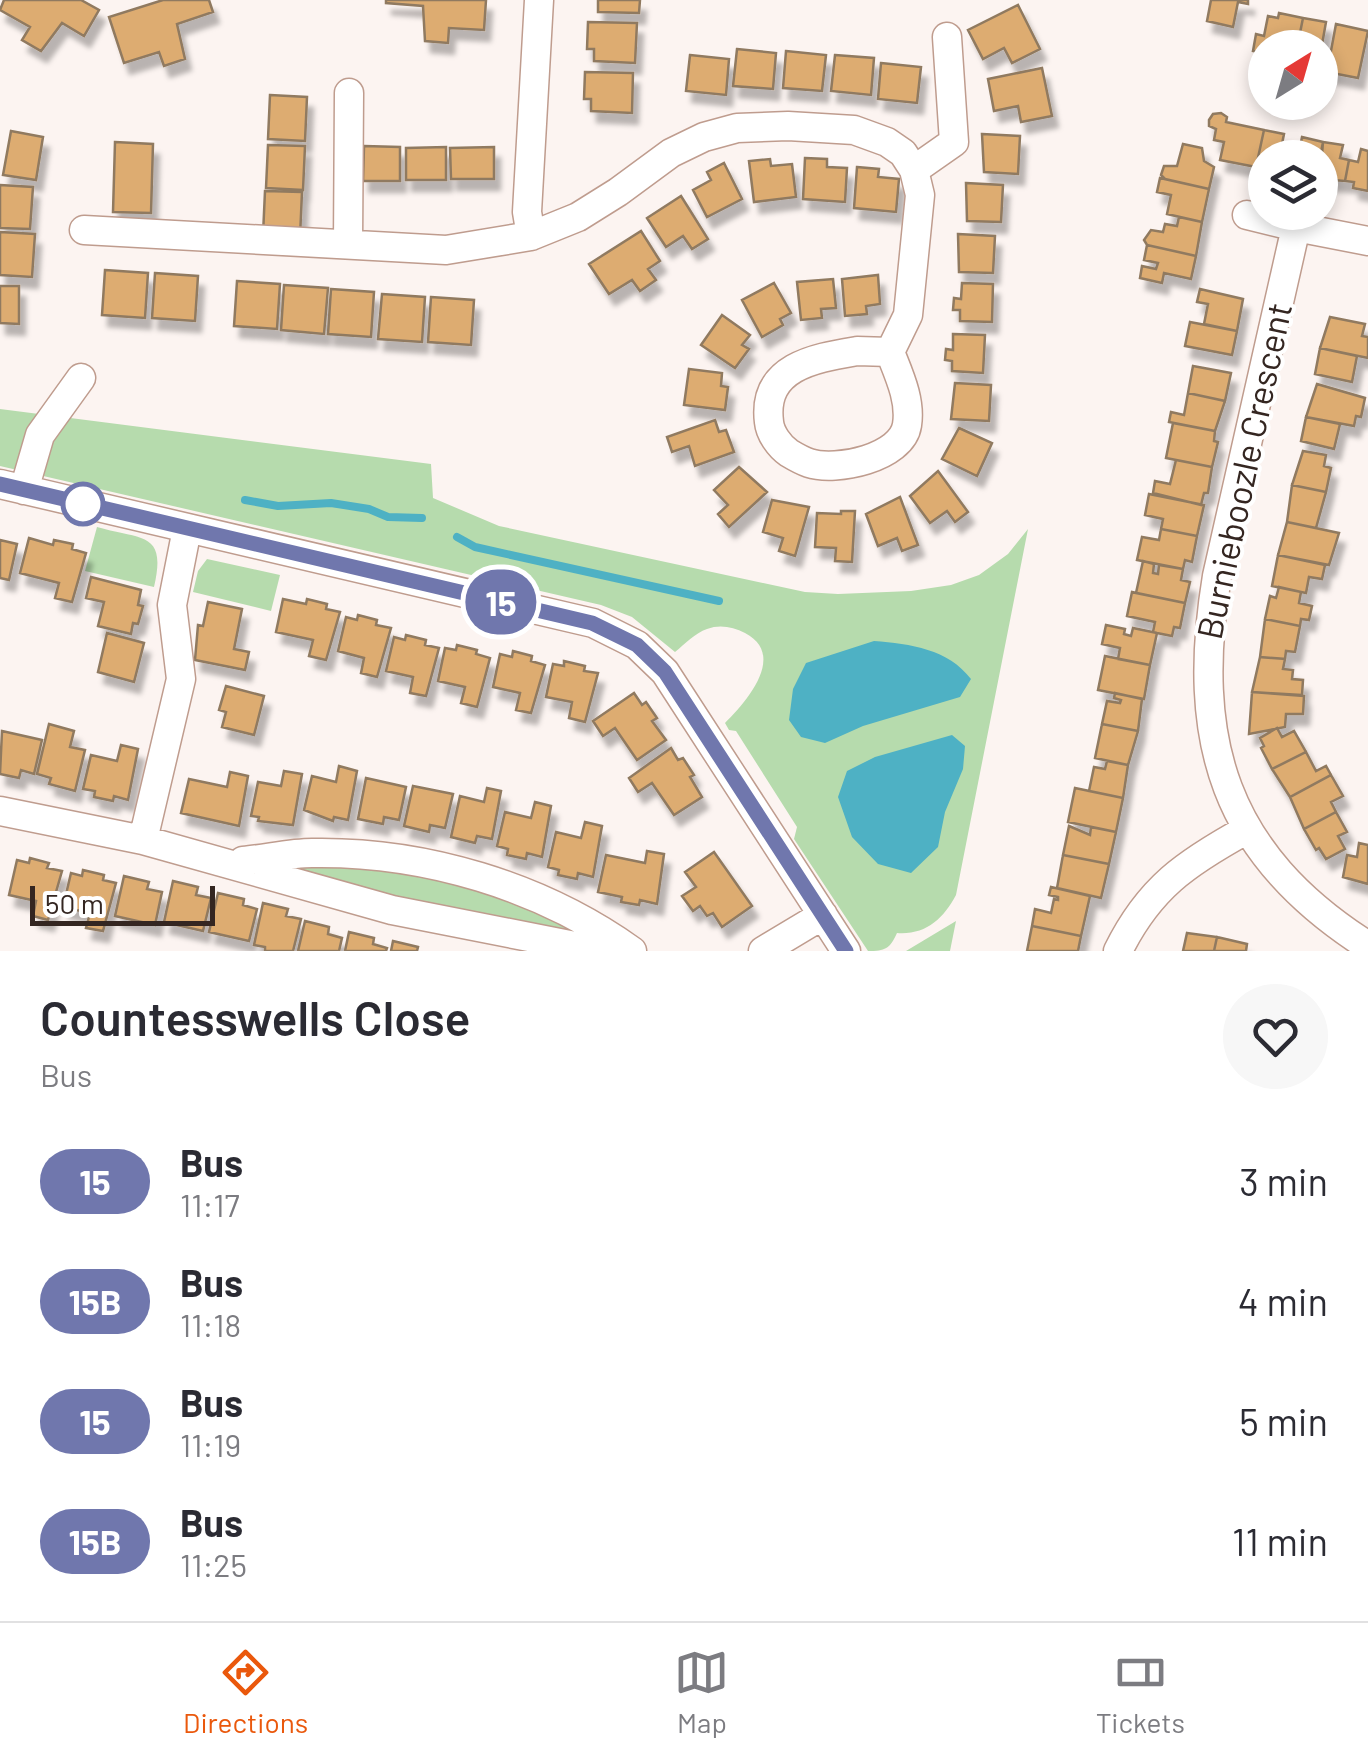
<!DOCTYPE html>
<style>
body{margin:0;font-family:Barlow,sans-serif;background:#f7f7f7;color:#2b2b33;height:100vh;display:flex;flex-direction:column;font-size:38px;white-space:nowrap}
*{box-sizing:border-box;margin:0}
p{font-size:32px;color:#7c7c81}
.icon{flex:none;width:55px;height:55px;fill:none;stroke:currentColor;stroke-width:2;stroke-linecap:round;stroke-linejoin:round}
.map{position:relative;height:951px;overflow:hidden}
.drawer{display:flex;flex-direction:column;background:#fff;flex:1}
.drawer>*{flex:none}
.badge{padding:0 20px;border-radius:32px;font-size:35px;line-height:65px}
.needle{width:65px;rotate:37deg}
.buttons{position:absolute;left:1248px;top:30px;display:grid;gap:20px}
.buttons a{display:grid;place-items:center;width:90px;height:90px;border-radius:50%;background:#fff;box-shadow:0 5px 15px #0003;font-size:50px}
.scale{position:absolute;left:30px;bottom:25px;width:185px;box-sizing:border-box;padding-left:10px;border:5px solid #342621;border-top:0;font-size:28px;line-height:35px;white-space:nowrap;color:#342621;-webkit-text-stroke:8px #fff;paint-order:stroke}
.map>.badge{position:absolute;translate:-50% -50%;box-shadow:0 0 0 5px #fff}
.round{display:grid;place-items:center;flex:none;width:105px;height:105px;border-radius:52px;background:#f7f7f7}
.overview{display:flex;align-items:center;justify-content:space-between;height:170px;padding:0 40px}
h1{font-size:48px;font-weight:600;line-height:75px}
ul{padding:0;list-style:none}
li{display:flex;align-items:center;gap:30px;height:120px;padding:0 40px}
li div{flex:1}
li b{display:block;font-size:38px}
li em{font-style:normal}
li .badge{min-width:110px;font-weight:700;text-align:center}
.tab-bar{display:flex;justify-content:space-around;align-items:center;height:140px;border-top:2px solid #e1e1e2;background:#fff;font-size:28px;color:#7c7c81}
.tab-bar a{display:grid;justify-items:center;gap:5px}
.tab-bar .active{color:#ea580c}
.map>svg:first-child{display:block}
.green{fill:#b6dbad}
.water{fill:#4eb1c4}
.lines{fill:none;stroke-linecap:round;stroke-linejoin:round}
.stream{stroke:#4eb1c4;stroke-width:8}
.building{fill:#ddac71;stroke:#907a60;stroke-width:2.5;filter:url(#shadow)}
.minor-casing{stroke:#bf9c8e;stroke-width:31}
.minor{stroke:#fff;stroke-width:28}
.line-casing{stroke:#fff;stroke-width:22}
.line{stroke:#7077ad;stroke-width:15}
.stop-dot{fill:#fff;stroke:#7077ad;stroke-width:5}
.labels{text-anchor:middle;stroke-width:8;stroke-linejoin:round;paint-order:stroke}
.street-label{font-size:35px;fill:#342621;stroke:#fff}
</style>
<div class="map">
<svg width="1368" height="951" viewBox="0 0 1368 951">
<defs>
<filter id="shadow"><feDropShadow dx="6" dy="11" stdDeviation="2.5" flood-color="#0004"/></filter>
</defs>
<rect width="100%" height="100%" fill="#fcf4f1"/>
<path class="green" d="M0 409 431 464 433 498 499 526 805 592 838 594 911 591 951 585 979 575 1008 554 1028 529 956 895C943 919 926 935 897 933 890 949 885 951 868 951L794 839 797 827 736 731 729 730 725 723C747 701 787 655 745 633 733 627 720 624 707 629 695 633 685 644 675 652L632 617 601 605 0 466Z
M97 527C142 540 167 531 154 587L85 571Z
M207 559 280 575 271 611 193 592 198 571Z
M299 865C346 866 393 867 439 877 490 888 538 912 585 933L582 937 436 907 297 870Z
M956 921 950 951H906Z"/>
<path class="water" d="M874 641C911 644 948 649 971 679L960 697 863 726 825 743 801 737 789 720 793 689 806 663Z
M952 735 965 746 963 769 945 812 938 847 911 873 878 864 852 837 838 797 847 771 875 757Z"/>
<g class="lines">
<path class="stream" d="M245 500 278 506 331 503 369 509 388 517 422 518
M457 537 475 547 719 601"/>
</g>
<path class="building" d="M4 0H81L99 10 84 36 62 23 41 51 22 40 30 27 0 10Z
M163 0H209L213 12 177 24 185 59 164 66 159 52 124 63 109 17Z
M386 0H486L484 30 449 28 448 43 425 41 423 6 386 3Z
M598 0H640L639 13 598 12Z
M1211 0H1248V4L1238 2 1233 27 1207 21Z
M1018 5 1040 49 1012 63 1004 48 983 59 968 30Z
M1279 13 1303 18 1297 48H1265V53L1253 51 1256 34 1264 36 1268 16 1278 18Z
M1303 18 1326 22 1320 56V48H1297Z
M588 22 637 23 635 63 594 61V49H587Z
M1336 24 1368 31 1358 78 1327 72Z
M737 49 776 53 773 89 733 86Z
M786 51 826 55 822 91 783 88Z
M690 55 729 59 726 95 686 91Z
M835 55 874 58 871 95 831 91Z
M881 63 921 67 917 103 878 99Z
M1042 68 1052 116 1021 122 1018 106 994 111 988 79Z
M585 72 633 73 632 113 591 111V99H584Z
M270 95 307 97 305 141 268 139Z
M1221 113 1227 117 1226 122 1264 130 1256 167 1220 160 1224 142 1214 140 1216 129 1209 126V120L1213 114Z
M1264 130 1284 134 1281 149 1290 150 1289 158H1265V169L1256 167Z
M11 131 43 137 36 180 3 175Z
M982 134 1020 136 1018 174 984 172Z
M1302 137 1323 142 1320 158H1289L1290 150 1299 152Z
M115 142 153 144 151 213 113 212Z
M1323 142 1343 145 1340 158 1349 160 1345 181 1320 179Z
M1183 144 1202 148 1204 161 1214 167 1209 189 1165 179 1161 175 1164 166H1177Z
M268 145 305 146 303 190 266 188Z
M364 146 400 147V181H363Z
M446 147V180H406V148Z
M494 147V179H451L450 148Z
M1361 149 1368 151V191L1353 188 1354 182 1345 181 1349 160 1358 162Z
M805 158 827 159V167L847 168 845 202 803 199Z
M770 159 771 166 792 164 796 197 754 202 749 161Z
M724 163 742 199 707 217 693 190 711 180 707 172Z
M857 167 879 169 878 177 899 179 896 212 854 208Z
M1160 178 1209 189 1202 222 1167 214 1171 195 1157 192Z
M966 183 1003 185 1001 222 967 221Z
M0 185 33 187 30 229 0 228Z
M265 191 302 192 300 237 263 235Z
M681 196 708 239 692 249 683 236 666 247 647 218Z
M1179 217 1202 222 1196 256 1147 245 1144 240 1151 230 1163 232 1165 224 1177 226Z
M641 231 660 261 648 269 656 280 640 291 632 280 609 294 589 264Z
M0 232 35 234 32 277 0 275Z
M958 234 995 236 993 273 959 272Z
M1147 245 1196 256 1191 279 1164 273 1162 283 1140 278 1142 266 1156 269 1158 263 1144 260Z
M105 270 148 273 145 318 102 315Z
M155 273 198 276 195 321 152 318Z
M878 275 880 304 866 306 867 314 845 316 842 279Z
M833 279 836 308 821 309 822 318 801 320 797 282Z
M237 281 280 284 277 329 234 326Z
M774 283 791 313 780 319 783 325 762 337 742 300Z
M962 283 993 284 992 322 960 321V310H953L954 298 961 299Z
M284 285 328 288 324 334 281 330Z
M0 286H19V324L0 323Z
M331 289 374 292 371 337 328 334Z
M1200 289 1243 299 1237 331 1204 324 1208 304 1197 302Z
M382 294 425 297 422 342 378 339Z
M431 297 474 300 471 345 428 342Z
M722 315 750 335 742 345 749 349 735 368 701 345Z
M1330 317 1365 324 1362 336 1368 337V358L1320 348Z
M1190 322 1237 331 1232 355 1185 346Z
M953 334 985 335 983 373 952 371V361L945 360 946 349 953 350Z
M1320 348 1357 356 1352 382 1315 374Z
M1193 366 1231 373 1225 401 1188 393Z
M689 369 722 373 721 386 728 387 725 410 684 405Z
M955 383 991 385 989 421 951 419Z
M1317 384 1365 398 1361 417 1356 416 1354 426 1306 417Z
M1188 393 1225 401 1215 431 1169 422 1171 412 1184 415Z
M1306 417 1340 424 1334 449 1301 441Z
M715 420 719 432 726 430 734 452 695 466 689 446 672 452 667 437Z
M1173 423 1215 431 1214 441 1218 442 1212 467 1166 458Z
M959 428 992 443 977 476 942 459Z
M1303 451 1326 455 1324 466 1331 468 1326 492 1292 485Z
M1176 460 1212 467 1208 493H1204L1201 505 1153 493 1155 481 1170 484Z
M739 467 767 492 729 527 718 514 728 505 714 490Z
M938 471 968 512 955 522 947 511 930 523 910 496Z
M1292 485 1326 492 1316 528 1287 522Z
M1149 494 1204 505 1197 536 1161 529 1163 519 1145 515Z
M900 497 918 545 902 551 897 538 878 546 866 514Z
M772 500 809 507 795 556 779 551 783 538 763 532Z
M841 511H855L852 562 835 561 836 548 815 547 817 513 841 514Z
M1287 522 1339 533 1329 565 1278 555Z
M1161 529 1197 536 1192 562 1185 560 1183 569 1137 560 1142 537 1159 540Z
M29 538 53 545 54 540 73 544 72 549 86 553 72 602 55 598 59 583 20 573Z
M0 540 17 544 9 580 0 578Z
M1278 555 1325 565 1322 579 1309 577 1306 593 1272 586Z
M1143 561 1154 564 1153 573 1158 574 1159 565 1183 569 1181 580 1190 582 1185 603 1136 593Z
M91 577 141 590 138 605 143 606 138 624 133 623 131 634 98 626 104 602 86 598Z
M1279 587 1301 592 1299 603 1312 606 1309 620 1301 619 1300 626 1265 619 1270 596 1276 598Z
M1132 592 1185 603 1180 628 1174 627 1172 636 1157 633 1153 632 1155 622 1127 616Z
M283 599 306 604 307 599 327 604 326 609 340 612 326 660 309 656 313 640 276 632Z
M208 602 242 609 234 649 249 652 245 670 195 660 198 625 203 626Z
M358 615 377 620 376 625 391 628 377 677 361 673 364 658 338 651 346 617 357 620Z
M1265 619 1300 626 1295 652 1286 651 1285 659 1260 657Z
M1106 625 1125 629 1124 634 1131 636 1133 628 1157 633 1150 665 1118 659 1120 648 1102 644Z
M107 633 144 643 134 682 98 672Z
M406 635 426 640 425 645 439 648 426 696 410 693 413 677 386 671 394 637 405 640Z
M457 645 477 650 476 654 490 658 477 707 461 703 465 687 438 681 445 648 456 650Z
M513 651 532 656 531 661 545 665 531 713 516 710 520 693 493 687 500 654 512 657Z
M1105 656 1150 665 1144 699 1098 690Z
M1260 657 1285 659 1283 669 1293 670 1292 679 1303 680 1302 695 1252 692Z
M564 661 585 666 584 671 598 673 585 722 569 718 572 702 546 697 553 664 564 666Z
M226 686 264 696 254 735 222 727 226 712 219 710Z
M1252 692 1304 696 1303 714H1286L1285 727 1249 734Z
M634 693 642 705 646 702 657 718 652 721 666 740 637 760 615 728 603 736 593 721Z
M1115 693 1142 699 1138 731 1102 724 1107 701 1120 703 1121 700 1114 698Z
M49 724 74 731 70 747 85 750 75 791 49 784 51 778 37 774Z
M1102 724 1138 731 1128 765 1095 758Z
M1277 728 1282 737 1294 731 1306 752 1272 769 1261 748 1264 746 1260 738Z
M2 731 42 740 34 774 21 770 19 778 0 774Z
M121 745 138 749 128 800 114 796 113 801 94 797 95 791 83 789 91 755 117 761Z
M671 748 678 760 683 758 694 775 690 777 702 797 674 815 652 783 638 792 629 778Z
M1306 752 1316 771 1326 766 1331 775 1290 797 1272 769Z
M1107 761 1128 765 1123 798 1089 791 1094 767 1105 769Z
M339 766 357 771 348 820 334 817 333 821 304 810 312 776 336 782Z
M284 771 302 774 293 825 258 821 259 817 251 816 258 782 281 786Z
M230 772 248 776 239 826 181 813 189 779 227 787Z
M1331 775 1343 796 1331 802 1336 812 1304 829 1290 797Z
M366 778 406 787 399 820 384 817 383 824 358 819Z
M413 786 453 794 445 828 430 825 429 832 404 826Z
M487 788 501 791 492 839 477 836 475 843 451 837 460 796 484 802Z
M1075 788 1123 798 1116 832 1068 822Z
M535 802 551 806 542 857 527 853 526 859 507 855 508 849 497 846 505 812 531 818Z
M1336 812 1347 832 1338 836 1345 849 1326 859 1319 848 1316 850 1304 829Z
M585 822 602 826 593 877 578 873 577 879 558 875 559 870 548 867 556 832 581 838Z
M1069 826 1090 835 1091 827 1116 832 1109 864 1063 855Z
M1359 843 1368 845V884L1343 877 1347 855 1357 857Z
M647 851 664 854 657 904 640 900 639 905 621 902 622 897 598 892 606 855 645 863Z
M714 852 752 906 722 927 713 913 707 916 700 906 693 911 682 896 696 887 685 872Z
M1063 855 1109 864 1101 898 1057 888Z
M30 858 49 863 47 868 62 871 48 920 33 916 36 901 9 895 17 860 29 863Z
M83 870 104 875 103 880 116 883 103 931 86 928 90 913 63 907 71 873 82 876Z
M124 876 149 882 147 889 162 892 155 925 115 916Z
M173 881 198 887 196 895 211 898 203 931 164 922Z
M1051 887 1090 896 1081 936 1032 926 1035 909 1051 913 1054 899 1058 900V897L1049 895Z
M218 893 244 899 243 905 257 909 249 941 209 932Z
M263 903 288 909 286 916 301 919 293 951H265V947L254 945Z
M305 921 329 927 328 934 342 938 339 951H298Z
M1032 926 1081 936 1078 951H1027Z
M349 932 374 938 373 944 387 948 386 951H345Z
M1187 933 1217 937 1214 951H1183Z
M1217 937 1247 944 1246 951H1214Z
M393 941 418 947 417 951H391Z"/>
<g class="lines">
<defs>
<path id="minor" d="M914 170 954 142 947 37
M1247 215 1296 227
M84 230 446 250 531 236 578 217 618 192 671 153 704 137 737 128 788 126 854 130 887 142 903 153 914 170 920 195 908 315 890 352
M531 236 527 212 539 0
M1368 241 1296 227 1217 576C1190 740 1223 854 1368 946
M348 244 349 93
M857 351 890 352C899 375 911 400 907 425 902 458 836 472 809 463 803 461 794 456 789 453 779 446 770 433 769 422 762 366 816 358 857 351Z
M0 484 593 623 637 645 665 672 846 951
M24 490 40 435 81 378
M0 811 143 840 392 910 600 951
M143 840 181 679 172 605 187 529
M243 861C266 859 290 853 312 853 424 851 541 886 632 951
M763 951 823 915
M1118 951C1149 888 1186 863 1246 830"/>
</defs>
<use href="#minor" class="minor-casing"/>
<use href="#minor" class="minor"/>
</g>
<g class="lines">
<defs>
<path id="line" d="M0 484 592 623 637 645 665 672 846 951"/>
</defs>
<use href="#line" class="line-casing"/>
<use href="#line" class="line"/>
</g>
<circle class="stop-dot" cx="83" cy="504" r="20"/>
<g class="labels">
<g class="street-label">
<text transform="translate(1245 471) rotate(-78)" y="12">Burnieboozle Crescent</text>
</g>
</g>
</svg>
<div class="buttons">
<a><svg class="needle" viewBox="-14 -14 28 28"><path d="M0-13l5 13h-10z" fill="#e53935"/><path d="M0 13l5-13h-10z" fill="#7c7c81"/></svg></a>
<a><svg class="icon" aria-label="layers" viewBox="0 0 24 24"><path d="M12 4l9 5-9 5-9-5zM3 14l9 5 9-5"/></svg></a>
</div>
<div class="scale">50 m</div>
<b class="badge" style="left:501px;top:602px;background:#7077ad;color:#fff">15</b>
</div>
<section class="drawer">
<div class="overview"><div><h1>Countesswells Close</h1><p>Bus</p></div><a class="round"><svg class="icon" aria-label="heart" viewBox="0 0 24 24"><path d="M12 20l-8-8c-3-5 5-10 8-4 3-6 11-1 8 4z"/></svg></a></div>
<ul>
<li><span class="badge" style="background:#7077ad;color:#fff">15</span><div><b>Bus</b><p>11:17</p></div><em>3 min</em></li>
<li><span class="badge" style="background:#7077ad;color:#fff">15B</span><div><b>Bus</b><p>11:18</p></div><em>4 min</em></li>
<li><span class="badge" style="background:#7077ad;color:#fff">15</span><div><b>Bus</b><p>11:19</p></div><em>5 min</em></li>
<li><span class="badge" style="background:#7077ad;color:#fff">15B</span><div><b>Bus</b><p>11:25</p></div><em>11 min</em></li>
</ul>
</section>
<nav class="tab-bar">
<a class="active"><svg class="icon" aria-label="directions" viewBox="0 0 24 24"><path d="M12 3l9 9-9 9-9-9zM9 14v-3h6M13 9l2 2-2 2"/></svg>Directions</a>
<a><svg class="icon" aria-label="map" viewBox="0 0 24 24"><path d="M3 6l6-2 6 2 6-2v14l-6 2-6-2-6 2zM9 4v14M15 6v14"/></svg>Map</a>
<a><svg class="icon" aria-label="tickets" viewBox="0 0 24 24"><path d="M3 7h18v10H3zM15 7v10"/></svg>Tickets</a>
</nav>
